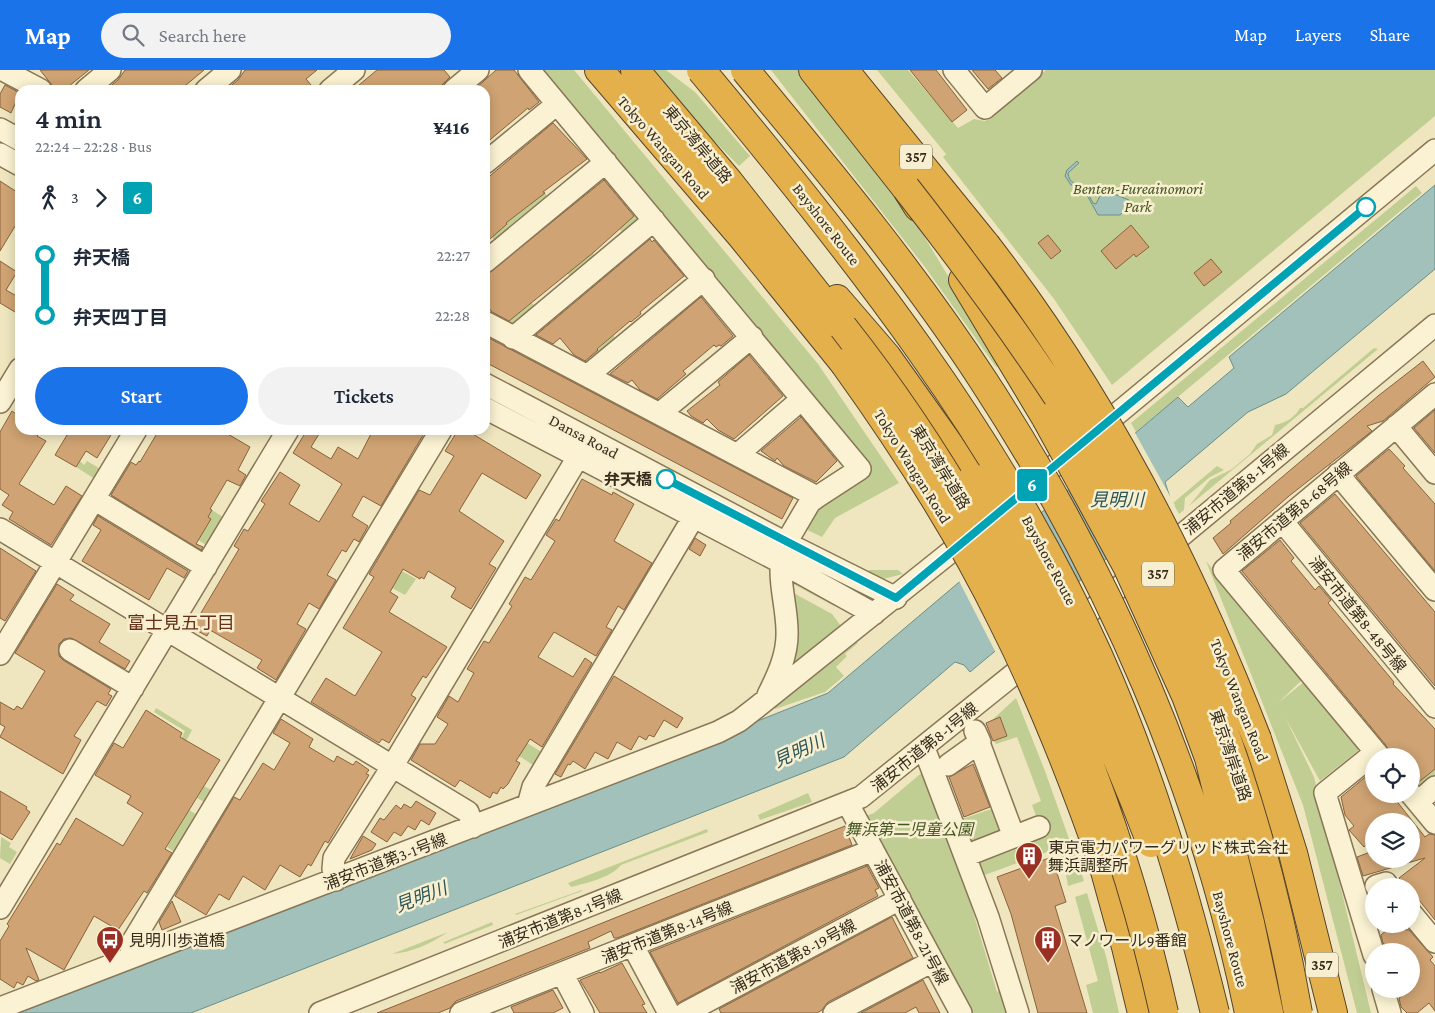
<!DOCTYPE html>
<meta charset="utf-8">
<style>
body{margin:0;font-family:"Crimson Pro","Noto Sans JP",serif;background:#f2f2f3;color:#1f2937;height:100vh;display:flex;flex-direction:column;font-size:19px;white-space:nowrap}
*{box-sizing:border-box;margin:0}
p{font-size:16px;color:#747a83}
.icon{flex:none;width:28px;height:28px;fill:none;stroke:currentColor;stroke-width:2;stroke-linecap:round;stroke-linejoin:round}
.map{position:relative;flex:1;overflow:hidden}
.sheet{position:absolute;left:15px;top:15px;width:475px;height:350px;display:flex;flex-direction:column;background:#fff;border-radius:15px;box-shadow:0 2px 12px #0003}
.sheet>*{flex:none}
.badge{padding:0 10px;border-radius:4px;font-size:18px;line-height:32px}
.tools{position:absolute;left:1365px;top:678px;display:grid;gap:10px}
.tools a{display:grid;place-items:center;width:55px;height:55px;border-radius:50%;background:#fff;box-shadow:0 2px 12px #0003;font-size:25px}
.map>.badge{position:absolute;translate:-50% -50%;box-shadow:0 0 0 2px #fff}
.legs{display:flex;align-items:center;gap:8px;height:55px;padding:0 20px;font-size:16px}
.legs p{margin-inline-start:auto}
.overview{display:flex;align-items:center;justify-content:space-between;height:85px;padding:0 20px}
h1{font-size:28px;font-weight:600;line-height:38px}
.button{display:flex;gap:10px;margin-top:auto;padding:10px 20px}
.button a{flex:1;height:58px;border-radius:30px;background:#1a73e8;color:#fff;font-size:20px;font-weight:600;line-height:58px;text-align:center}
.button a+a{background:#f2f2f3;color:#1f2937}
ul{padding:0 20px;list-style:none}
li{display:flex;align-items:center;gap:18px;height:60px;font-size:19px}
li i{display:grid;place-items:center;width:8px;height:100%;margin:0 6px;background:currentColor}
li i::after{content:'';width:12px;height:12px;margin:-6px;border:4px solid;border-radius:50%;background:#fff}
li p{margin-inline-start:auto}
li:first-child i{background:linear-gradient(#0000 50%,currentColor 0)}
li:last-child i{background:linear-gradient(currentColor 50%,#0000 0)}
header{display:flex;align-items:center;gap:30px;box-sizing:border-box;height:70px;padding:0 25px;background:#1a73e8;color:#fff}
header strong{font-size:24px}
nav{display:flex;gap:28px;margin-inline-start:auto;font-size:18px}
.search{width:350px;height:45px;background:#f2f2f3;display:flex;align-items:center;gap:12px;box-sizing:border-box;padding:0 18px;border-radius:28px;color:#747a83;font-size:19px}
.map>svg:first-child{display:block}
.green{fill:#c1ce93}
.water{fill:#a2c1bb;stroke:#698f89}
.pier{fill:#efe6bf}
.building{fill:#cfa373;stroke:#89623b}
.lines{fill:none;stroke-linecap:round;stroke-linejoin:round}
.minor-casing{stroke:#897657;stroke-width:24}
.highway-casing{stroke:#56442b;stroke-width:30}
.minor{stroke:#faf2d2;stroke-width:21}
.highway{stroke:#e3b04b;stroke-width:28}
.highway-bridge-casing{stroke:#56442b;stroke-width:30;stroke-linecap:butt}
.highway-bridge{stroke:#e3b04b;stroke-width:28}
.line-1-casing{stroke:#fff;stroke-width:11}
.line-1{stroke:#00a3b4;stroke-width:8}
.stop-1-dot{fill:#fff;stroke:#00a3b4;stroke-width:2.5}
.labels{text-anchor:middle;stroke-width:5;stroke-linejoin:round;paint-order:stroke}
.shield{fill:#f7efcf;stroke:#716652;stroke-width:1}
.shield-label{font-size:15px;font-weight:bold;fill:#372c1c}
.street-label{font-size:16px;fill:#372c1c;stroke:#f7efcf}
.park-label{font-size:16px;font-style:italic;fill:#435521;stroke:#f7efcf}
.stop-label{font-size:16px;font-weight:bold;fill:#372c1c;stroke:#f7efcf;text-anchor:end}
.poi-label{font-size:16px;fill:#372c1c;stroke:#f7efcf;text-anchor:start}
.water-label{font-size:18px;font-style:italic;fill:#2a5658;stroke:#f7efcf}
.neighbourhood-label{font-size:18px;fill:#663119;stroke:#f7efcf}
</style>
<header>
<strong>Map</strong>
<div class="search"><svg class="icon" aria-label="search" viewBox="0 0 24 24"><circle cx="10" cy="10" r="6"/><path d="M15 15l6 6"/></svg>Search here</div>
<nav><a>Map</a><a>Layers</a><a>Share</a></nav>
</header>
<div class="map">
<svg width="1435" height="943" viewBox="0 0 1435 943">
<rect width="100%" height="100%" fill="#efe6bf"/>
<path class="green" d="M536 0H574L818 294 899 413 835 448 822 467 801 457 820 431 866 399Z
M648 0H666L695 22 750 86 739 96 671 27Z
M771 0H801L902 130 1002 295 996 297 925 197Z
M877 0H908L958 58 974 49 985 51 1046 0H1435V46L1112 315 1054 229 943 87 946 84Z
M1416 116 1422 123 1136 362 1131 353Z
M545 123 550 129 498 174 492 167 513 147Z
M636 144 640 149 625 164 619 159Z
M593 183 597 189 573 209 567 203Z
M532 233 537 238 516 256 504 255Z
M613 265 618 271 590 295 582 294Z
M1374 278 1378 279 1189 436 1210 410 1232 399 1250 384 1257 374 1272 365 1275 355C1286 353 1295 347 1300 338H1303Z
M80 391 84 395 87 391 104 401 98 411 76 397Z
M1217 396 1224 400 1210 407 1185 428 1184 440 1179 444 1173 433Z
M212 440 223 447 206 475 198 470 210 449 208 447Z
M1206 491 1302 610 1278 633 1305 611 1360 679 1320 711 1285 647 1314 707 1371 943H1357L1303 735Z
M869 500H898L903 504 883 509 866 504Z
M402 501 416 509 405 525 392 518Z
M787 507 836 531 834 536 786 510Z
M788 520 832 544 841 556 804 590 795 591 791 583Z
M857 572 858 573 845 584 847 586 836 597 844 606 825 622 775 639V636Z
M1016 628 1045 701 1084 811 1068 816 1061 777 982 806 977 788 1042 762 1032 735 1041 731 1017 667 996 674 994 671 1007 665 1000 647 990 652Z
M156 638 192 660 180 682 176 679 185 661 154 642Z
M527 673 545 684 536 697 519 686Z
M1435 699V708L1421 719 1413 715Z
M925 700 961 802 997 922 1000 919 1007 943H968L863 747 874 743Z
M204 716 215 722 208 734 197 728Z
M808 723 812 732 760 750 758 745Z
M1000 736 1008 758 973 777 962 749Z
M189 740 196 744 189 755 194 758 179 782 176 780 174 782 167 777Z
M707 759 708 762 621 795C611 808 586 813 571 817L568 813Z
M1 767 11 773 9 777 17 782 10 794 0 788Z
M582 820V821L516 845 515 844Z
M1087 823 1106 886 1119 943H1093L1086 915 1098 911 1075 827Z
M492 852 493 855 444 874V872Z
M448 862C430 874 413 882 392 884Z"/>
<path class="water" d="M1077 91 1079 93 1068 103C1069 114 1076 113 1084 116L1093 133 1096 134 1102 122H1109L1129 130 1131 135 1120 145H1098L1083 118 1071 115 1065 106 1067 100Z
M1435 115V199L1286 324 1248 342 1165 412 1172 434 970 602 964 595 955 592 844 687 191 943H8L354 811 828 623 1178 327 1188 337 1234 298 1229 287Z"/>
<path class="pier" d="M1134 361 1175 435 1151 454 1110 381Z
M982 489 1020 564 996 583 958 509Z"/>
<path class="building" d="M40 0H89L64 20H56Z
M125 0H204L180 20H106L118 10Z
M245 0H317L306 9 311 15 304 20H226L238 10Z
M377 0H444L450 7 442 15V20H353Z
M496 0H514L539 32 529 40 528 38 485 74V20H474Z
M910 0H936L967 40 952 52Z
M972 0H995L1002 8 988 19Z
M5 15 20 23 11 43 0 37V24Z
M553 53 587 89 543 122 545 123 506 153 507 154 490 169 485 163V110Z
M604 110 634 146 594 182 509 251 492 242 485 233V206Z
M0 111 20 124V148L0 181Z
M1131 155 1149 177 1136 187 1134 184 1116 199 1101 181Z
M1048 165 1061 181 1051 189 1038 173Z
M650 169 652 172 654 170 684 206 640 242 641 244 631 252 630 251 597 279 598 280 585 291 574 285 560 268 553 274 536 265Z
M1211 189 1222 202 1204 216 1194 203Z
M0 191 17 202 6 220 20 228V245L0 233Z
M701 227 733 266 721 276 719 275 716 277 714 275 688 297 683 301 686 304 657 329 640 320 632 310 628 313 610 304Z
M485 266 793 428 782 449 485 292Z
M749 285 783 326 734 369 718 360 707 349 703 353 691 346 687 341 720 315 718 312Z
M1423 291 1435 307 1383 351 1367 356 1372 361 1289 426 1223 484 1213 468 1231 453 1230 451 1378 326Z
M1435 340V383L1414 358Z
M12 341 20 347V360H41L37 366 46 371 19 414 54 435 66 416 82 426 51 475 9 449 13 442 2 435 9 425 0 419V362Z
M801 347 837 391 816 412 784 396 777 388 775 391 761 381Z
M70 360H114L97 388 86 381 76 397 55 385Z
M159 360H221L250 377 238 400 246 405 240 416 227 410 210 439 212 440 208 447 211 449 196 474 203 477 201 480 111 425 131 392 136 395 139 391 140 392Z
M307 360 319 364 311 377 331 389 338 377 358 389 373 360H426L381 436 363 426 352 446 368 456 359 472 354 469 346 482 342 480 327 505 336 510 319 539 309 533 297 554 306 559 276 610 257 598 262 590 210 560 207 566 192 558 239 479 234 476 244 459 248 461 265 434 261 431 280 402 300 415 289 434 319 452 342 414 293 383Z
M458 360H466L541 405 526 429 482 403 459 441 504 471 489 494 496 498 471 539 451 527 456 518 428 501 424 509 421 507 420 509 403 499 390 522 398 527 389 542 447 577 426 608 423 606 411 625 416 628 389 673 382 669 379 673 311 632 326 608 355 626 382 582 343 558 374 507 369 504 419 420 430 425 454 386 445 381Z
M1389 379 1405 396 1403 398 1435 434V501L1356 406Z
M582 409 612 425 613 422 634 434 614 471 652 493 624 540 618 536 606 557 612 560 596 586 554 562 538 587 573 607 585 588 592 593 542 677 530 669 516 691 520 693 508 714 503 719 501 717 497 724 493 722 490 728 460 710 455 717 411 690 420 674H435L448 654 437 647 449 626 458 632 474 603 467 599 484 571 489 573 512 536 509 534 525 507 531 510 555 471 546 465 556 449 559 451Z
M1335 424 1435 542V616L1300 453Z
M98 446 188 501 184 508 167 498 149 530 82 491 101 460 93 455Z
M695 468 706 475 700 486 689 479Z
M1280 470 1294 488 1291 491 1315 520 1319 516 1331 530 1328 533 1394 612 1393 614 1435 659V699L1420 711 1411 712V686H1392L1385 674 1242 501Z
M0 478 36 501 5 551 0 548Z
M57 514 74 525 70 530 110 554 99 572 130 591 125 599 71 568 64 569 59 574V586L63 590 111 619 108 624 112 626 106 636 97 631 74 666 81 670 63 704 0 667 5 657 0 654V632L14 640 17 636 22 639 45 601 15 583Z
M614 606 683 648 677 658 664 650 654 667 649 665 646 670 639 666 631 680 617 672 608 689 595 682 585 699 573 691 570 695 568 694 561 707 555 704Z
M146 640 182 663 180 667 220 690 165 779 172 783 147 823 144 821 118 860 94 846 64 900 26 878 39 910 36 911 28 906 23 915 17 912 14 918 0 909V871L9 856 7 854 57 773 60 775 76 748 123 776 143 743 127 733 131 726 95 705 114 673 123 678Z
M1000 647 1007 666 993 671 986 653Z
M281 649 313 669 309 677 334 692 337 686 353 695 356 691 369 700 366 704 369 705 328 773 325 771 311 796 308 794 300 807 280 795 265 820 243 806 229 830 219 824 206 845 175 826 234 727 240 730 263 693 274 700 290 673 273 663Z
M973 694 990 737 964 747 949 707Z
M1374 700V724H1391L1425 767 1429 764 1435 765V850L1419 830 1417 832 1411 825V816H1405L1399 808 1425 788 1411 792V751H1374V759L1368 764 1373 769 1364 777 1349 760 1354 756 1345 745 1341 727Z
M0 721 27 737 26 739 30 742 12 770 0 763Z
M416 731 436 743 429 755 421 750 415 760 408 756 401 766 394 762 387 772 371 762 380 748 384 750 396 735 401 739 404 734 411 738Z
M845 756 852 775 617 868H614L611 861 588 872 590 878 456 931 450 938 438 943H377Z
M363 766 376 774 372 780 350 789Z
M1373 781 1374 789H1410L1411 792 1363 806 1357 787Z
M1052 787 1066 832 1055 836 1087 943H1038L1011 844 997 807Z
M867 796 879 818 875 820 878 826 678 933 650 882Z
M172 831 181 852 162 860 159 852Z
M892 847 913 888 828 932 822 940 817 943H721L719 939Z
M1389 858 1409 860 1433 887 1430 890 1435 896V941L1429 933 1417 943H1407L1401 937 1399 928 1411 919V881H1390L1383 873 1381 865Z
M622 893 645 934 642 935 647 943H600L580 910 600 902V903Z
M923 910 940 943H919L916 937 905 943H861Z
M553 920 563 938 553 943H514L511 937Z"/>
<g class="lines">
<defs>
<path id="minor" d="M3 0 41 20
M954 0 985 38 1031 0
M86 20 110 0
M206 20 230 0
M330 20 354 0
M454 20 478 0
M0 59 20 70
M0 84 20 95
M485 93 557 34
M485 192 606 92
M485 252 817 427 860 399 529 0
M513 268 654 150
M587 306 704 209
M485 314 786 473 896 528
M0 332 20 299
M485 338 784 494 874 544
M659 344 752 267
M1396 356 1435 403
M737 385 802 329
M1338 404 1435 520
M94 429 206 497
M1006 436 1435 80
M1282 451 1435 637
M0 459 468 742 473 757
M786 473 810 432 817 427
M1070 558 1435 255
M70 580 133 618
M0 584 136 360
M768 625C778 605 788 584 787 561 787 541 781 521 781 501L784 494
M979 673 1014 767
M924 678 988 847 1018 943
M1379 686 1224 500 1435 324
M948 695 980 672 975 661
M1411 724 1435 753
M1418 732 1435 717
M848 734 961 943
M528 735 533 717 693 448
M965 786 1039 757
M336 810 333 799 334 788 392 697 578 387
M1376 816 1386 813 1388 816
M0 838 288 360
M1411 843 1435 872
M633 876 669 943
M1374 885 1325 723 1376 682
M130 888 133 871 441 360
M562 903 583 943
M1383 919 1390 943
M0 938 718 662 739 651 757 637 973 464
M320 943 861 727 1035 587
M461 943 873 780
M685 943 900 829
M834 943 933 891"/>
<path id="highway" d="M599 0 743 168 844 293
M635 0 729 112 843 257
M813 0 906 118 918 137
M844 0 986 175
M963 210 1046 348
M837 229 887 287 973 408
M1257 669 1293 783 1333 943
M1103 794 1126 877 1142 943"/>
</defs>
<use href="#minor" class="minor-casing"/>
<use href="#highway" class="highway-casing"/>
<use href="#minor" class="minor"/>
<use href="#highway" class="highway"/>
<defs>
<path id="highway-bridge" d="M701 0C853 182 1000 368 1098 585 1150 701 1185 821 1215 943
M745 0C828 100 912 201 983 310 1109 503 1203 717 1249 943
M906 118C974 205 1039 293 1096 387 1197 558 1264 748 1298 943
M986 175C1102 325 1189 493 1257 669
M843 257C1000 456 1109 696 1164 943
M844 293C903 375 958 460 1002 550 1042 629 1074 711 1103 794
M1046 348 1127 496 1186 626 1209 688 1250 853 1269 943
M973 408C1045 523 1103 647 1151 773"/>
</defs>
<use href="#highway-bridge" class="highway-bridge-casing"/>
<use href="#highway-bridge" class="highway-bridge"/>
</g>
<g class="lines">
<defs>
<path id="line-1" d="M666 409 896 528 1366 137"/>
</defs>
<use href="#line-1" class="line-1-casing"/>
<use href="#line-1" class="line-1"/>
</g>
<defs>
<symbol id="building-pin" viewBox="-11 -11 22 30"><path d="M0 17L-7.5 6A9.5 9.5 0 1 1 7.5 6Z" fill="#9a2f24" stroke="#f7efcf"/><path d="M-4-6H4V6H1V3H-1V6H-4ZM-2.5-4.3h1.7v1.8h-1.7ZM.8-4.3h1.7v1.8H.8ZM-2.5-1h1.7V.8h-1.7ZM.8-1h1.7V.8H.8Z" fill="#fff"/></symbol>
<symbol id="bus-pin" viewBox="-11 -11 22 30"><path d="M0 17L-7.5 6A9.5 9.5 0 1 1 7.5 6Z" fill="#9a2f24" stroke="#f7efcf"/><path d="M-5-6H5V4H4V6H2V4H-2V6H-4V4H-5ZM-3.5-4V0h7V-4ZM-3.5 1.2v1.5H-2V1.2ZM2 1.2v1.5H3.5V1.2Z" fill="#fff"/></symbol>
</defs>
<g fill-rule="evenodd">
<use href="#building-pin" x="1013" y="770" width="32" height="43"/>
<use href="#bus-pin" x="94" y="854" width="32" height="43"/>
<use href="#building-pin" x="1032" y="854" width="32" height="43"/>
</g>
<g class="stop-1-dot">
<circle cx="1366" cy="137" r="9"/>
<circle cx="666" cy="409" r="9"/>
</g>
<g class="labels">
<g class="shield">
<rect x="900" y="74.5" width="32" height="25" rx="4"/>
<rect x="1142" y="491.5" width="32" height="25" rx="4"/>
<rect x="1306" y="882.5" width="32" height="25" rx="4"/>
</g>
<g class="shield-label">
<text x="916" y="92">357</text>
<text x="1158" y="509">357</text>
<text x="1322" y="900">357</text>
</g>
<g class="street-label">
<text transform="translate(698 74) rotate(50)" y="6">東京湾岸道路</text>
<text transform="translate(664 77) rotate(49)" y="6">Tokyo Wangan Road</text>
<text transform="translate(827 154) rotate(52)" y="6">Bayshore Route</text>
<text transform="translate(584 366) rotate(28)" y="6">Dansa Road</text>
<text transform="translate(913 396) rotate(58)" y="6">Tokyo Wangan Road</text>
<text transform="translate(941 397) rotate(58)" y="6">東京湾岸道路</text>
<text transform="translate(1236 419) rotate(-40)" y="6">浦安市道第8-1号線</text>
<text transform="translate(1294 441) rotate(-40)" y="6">浦安市道第8-68号線</text>
<text transform="translate(1050 490) rotate(62)" y="6">Bayshore Route</text>
<text transform="translate(1358 544) rotate(51)" y="6">浦安市道第8-48号線</text>
<text transform="translate(1240 630) rotate(68)" y="6">Tokyo Wangan Road</text>
<text transform="translate(924 677) rotate(-39)" y="6">浦安市道第8-1号線</text>
<text transform="translate(1231 685) rotate(71)" y="6">東京湾岸道路</text>
<text transform="translate(385 791) rotate(-21)" y="6">浦安市道第3-1号線</text>
<text transform="translate(560 848) rotate(-22)" y="6">浦安市道第8-1号線</text>
<text transform="translate(912 852) rotate(62)" y="6">浦安市道第8-21号線</text>
<text transform="translate(667 862) rotate(-22)" y="6">浦安市道第8-14号線</text>
<text transform="translate(1231 869) rotate(75)" y="6">Bayshore Route</text>
<text transform="translate(793 886) rotate(-28)" y="6">浦安市道第8-19号線</text>
</g>
<g class="park-label">
<text x="1138" y="124">Benten-Fureainomori<tspan x="1138" dy="18">Park</tspan></text>
<text x="909" y="765">舞浜第二児童公園</text>
</g>
<g class="stop-label">
<text x="652" y="415">弁天橋</text>
</g>
<g class="poi-label">
<text x="1048" y="783">東京電力パワーグリッド株式会社<tspan x="1048" dy="18">舞浜調整所</tspan></text>
<text x="129" y="876">見明川歩道橋</text>
<text x="1067" y="876">マノワール9番館</text>
</g>
<g class="water-label">
<text x="1117" y="436">見明川</text>
<text transform="translate(799 681) rotate(-25)" y="6">見明川</text>
<text transform="translate(421 827) rotate(-21)" y="6">見明川</text>
</g>
<g class="neighbourhood-label">
<text x="181" y="559">富士見五丁目</text>
</g>
</g>
</svg>
<div class="tools">
<a><svg class="icon" aria-label="locate" viewBox="0 0 24 24"><circle cx="12" cy="12" r="6"/><path d="M12 2v4M12 18v4M2 12h4M18 12h4"/></svg></a>
<a><svg class="icon" aria-label="layers" viewBox="0 0 24 24"><path d="M12 4l9 5-9 5-9-5zM3 14l9 5 9-5"/></svg></a>
<a>+</a>
<a>−</a>
</div>
<b class="badge" style="left:1032px;top:415px;background:#00a3b4;color:#fff">6</b>
<section class="sheet">
<div class="overview"><div><h1>4 min</h1><p>22:24 – 22:28 · Bus</p></div><b>¥416</b></div>
<div class="legs"><svg class="icon" aria-label="walk" viewBox="0 0 24 24"><circle cx="13" cy="4" r="2"/><path d="M13 8l-2 6 4 7M11 14l-3 7M7 12l3-4h3l4 4"/></svg>3<svg class="icon" aria-label="forward" viewBox="0 0 24 24"><path d="M9 5l7 7-7 7"/></svg><b class="badge" style="background:#00a3b4;color:#fff">6</b></div>
<ul>
<li><i style="color:#00a3b4"></i><b>弁天橋</b><p>22:27</p></li>
<li><i style="color:#00a3b4"></i><b>弁天四丁目</b><p>22:28</p></li>
</ul>
<div class="button"><a>Start</a><a>Tickets</a></div>
</section>
</div>
